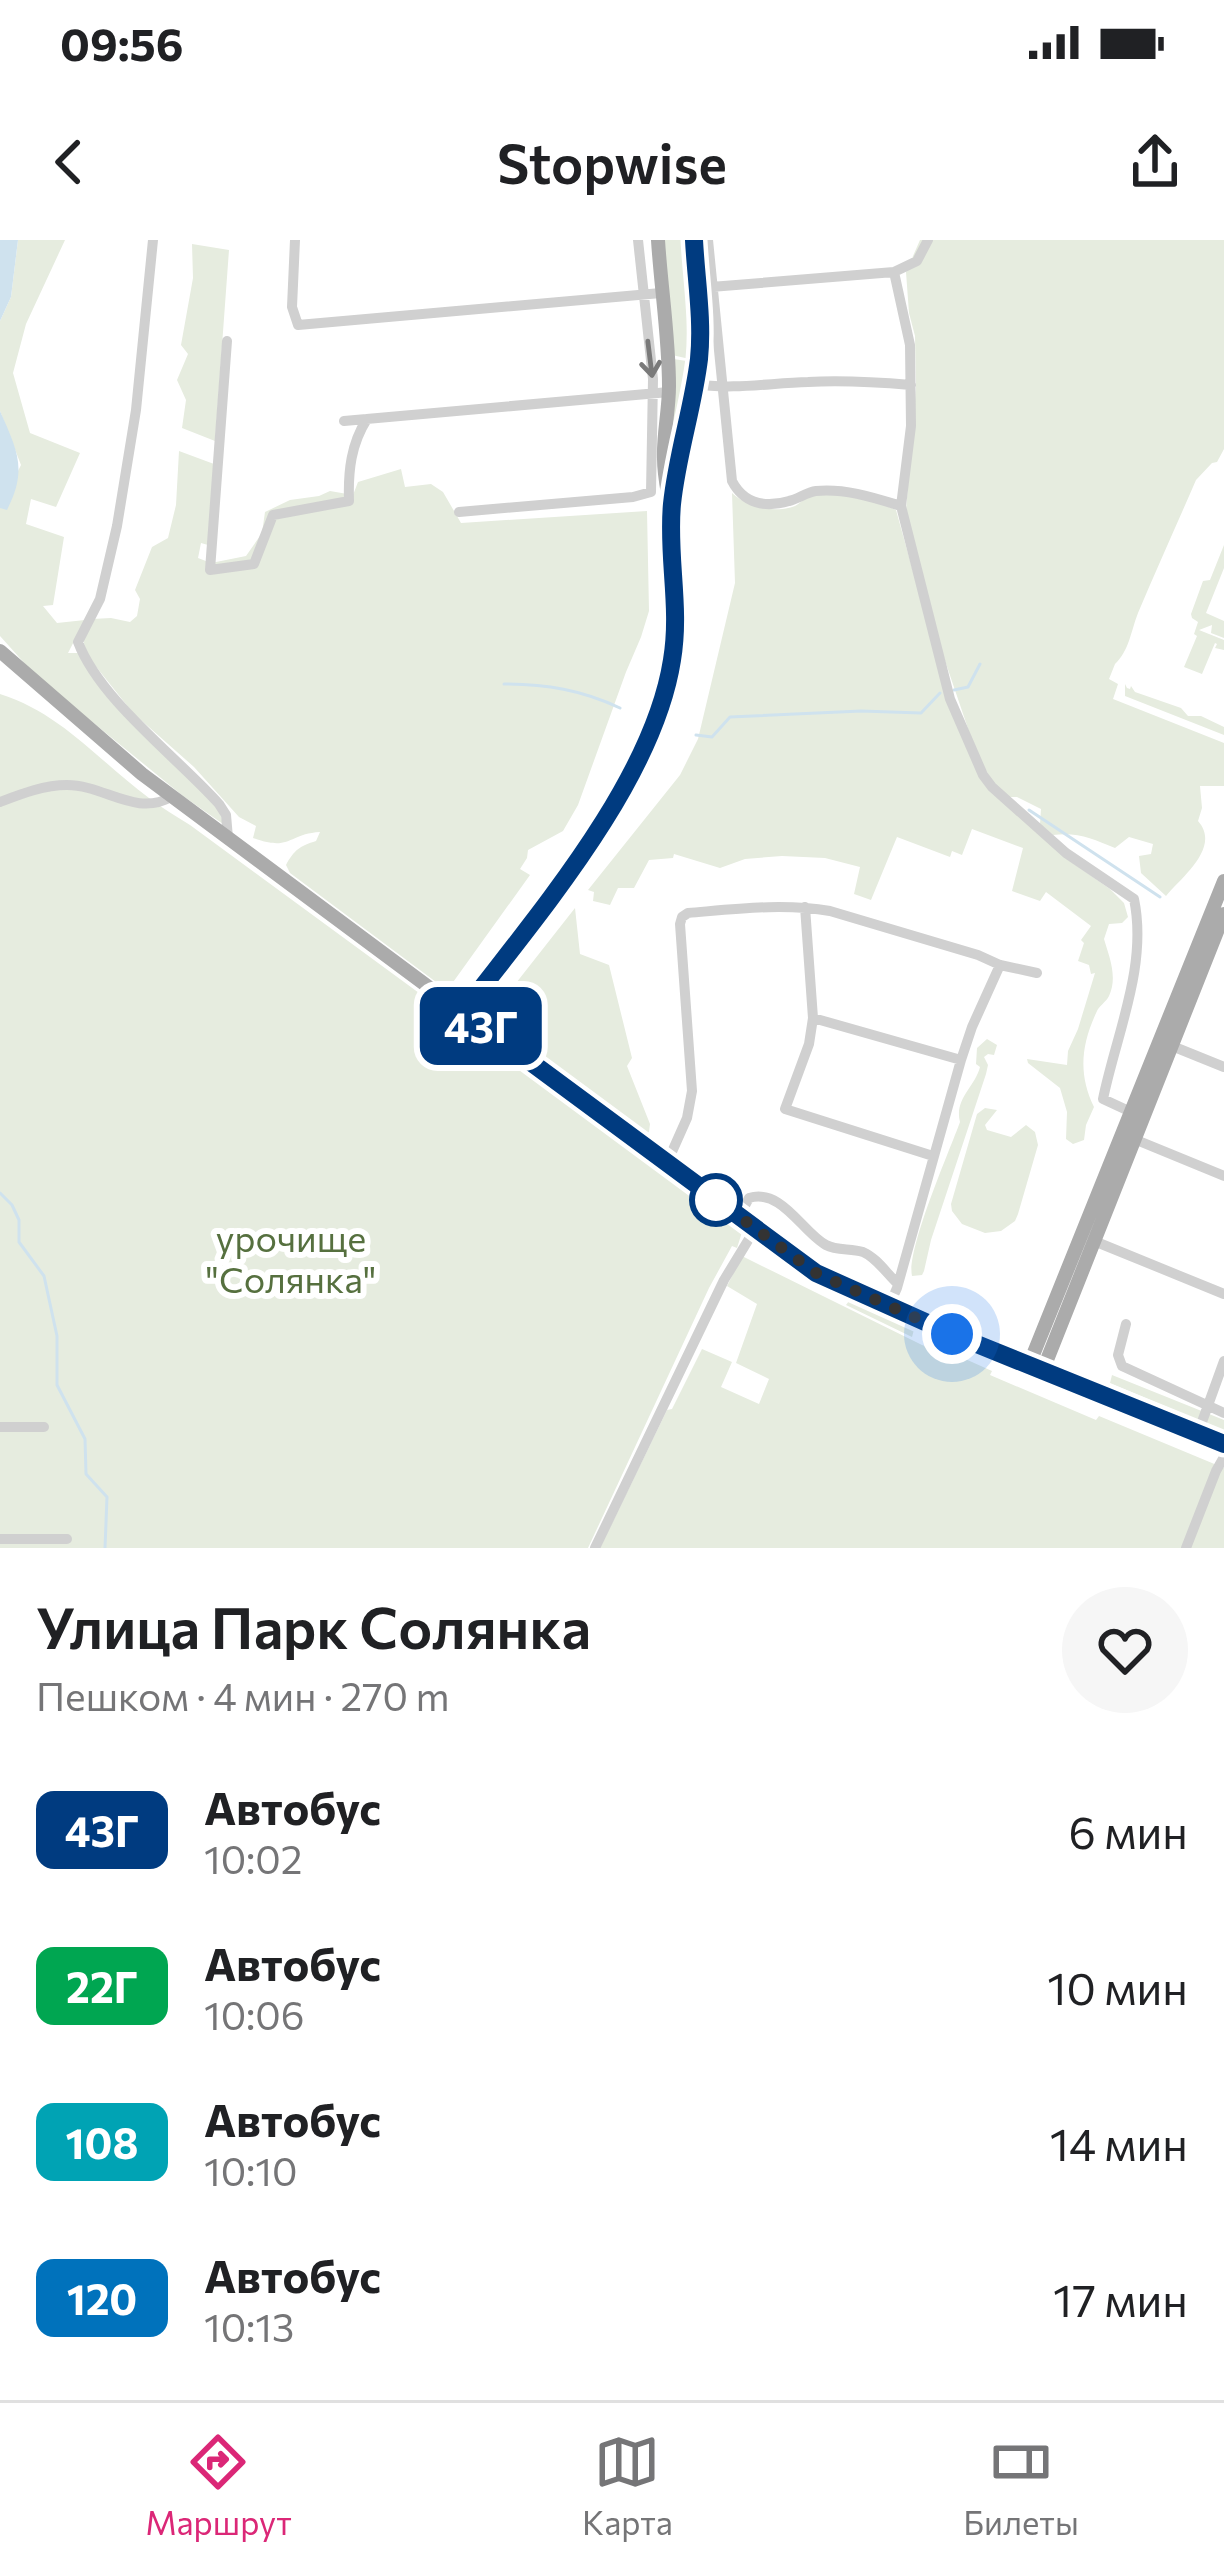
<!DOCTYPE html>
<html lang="ru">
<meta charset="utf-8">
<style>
body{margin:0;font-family:Commissioner,sans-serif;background:#f6f6f6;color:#202124;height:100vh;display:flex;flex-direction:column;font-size:45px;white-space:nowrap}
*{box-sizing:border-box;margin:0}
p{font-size:39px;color:#757577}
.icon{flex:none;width:66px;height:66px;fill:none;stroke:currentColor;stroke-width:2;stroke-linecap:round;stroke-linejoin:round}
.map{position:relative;height:1308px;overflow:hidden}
.sheet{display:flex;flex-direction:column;background:#fff;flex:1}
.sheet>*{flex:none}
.badge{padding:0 24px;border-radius:18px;font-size:42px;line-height:78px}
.you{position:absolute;width:60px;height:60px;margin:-30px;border:9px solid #fff;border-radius:50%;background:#1a73e8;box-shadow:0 0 0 18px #1a73e833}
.map>.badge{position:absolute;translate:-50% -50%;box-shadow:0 0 0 6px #fff}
.round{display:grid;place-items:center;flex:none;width:126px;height:126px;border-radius:63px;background:#f6f6f6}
.headline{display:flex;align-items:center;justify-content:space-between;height:204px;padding:0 36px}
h1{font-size:57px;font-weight:600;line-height:90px}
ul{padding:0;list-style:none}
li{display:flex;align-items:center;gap:36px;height:156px;padding:0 36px}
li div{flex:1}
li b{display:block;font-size:45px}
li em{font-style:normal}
li .badge{min-width:132px;font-weight:700;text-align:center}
.status{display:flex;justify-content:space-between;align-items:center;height:84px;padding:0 60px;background:#fff;direction:ltr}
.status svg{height:33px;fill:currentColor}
header{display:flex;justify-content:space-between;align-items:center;height:156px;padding:0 36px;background:#fff;font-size:54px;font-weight:600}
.menu{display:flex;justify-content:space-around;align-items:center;height:168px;border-top:3px solid #e0e0e0;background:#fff;font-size:33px;color:#757577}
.menu a{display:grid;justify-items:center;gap:6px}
.menu .active{color:#db2777}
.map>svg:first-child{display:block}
.green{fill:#e6ecdf}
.water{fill:#cfe2ee}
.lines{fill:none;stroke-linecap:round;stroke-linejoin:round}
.stream{stroke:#cfe2ee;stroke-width:3}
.minor{stroke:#d0d0d0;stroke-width:10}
.major{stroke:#ababab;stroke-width:14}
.oneway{stroke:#7a7a7a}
.line-casing{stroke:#fff;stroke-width:27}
.line{stroke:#003b80;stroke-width:18}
.walk{stroke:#333;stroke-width:12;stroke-dasharray:0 21.6}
.stop-dot{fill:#fff;stroke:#003b80;stroke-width:6}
.labels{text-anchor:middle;stroke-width:12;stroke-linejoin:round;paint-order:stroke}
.park-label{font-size:36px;fill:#56703f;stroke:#fff}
</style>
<div class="status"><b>09:56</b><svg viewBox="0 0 49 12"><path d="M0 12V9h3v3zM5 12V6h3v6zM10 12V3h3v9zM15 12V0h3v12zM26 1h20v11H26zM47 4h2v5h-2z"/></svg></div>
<header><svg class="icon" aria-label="back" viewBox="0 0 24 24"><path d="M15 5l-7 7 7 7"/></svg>Stopwise<svg class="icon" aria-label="share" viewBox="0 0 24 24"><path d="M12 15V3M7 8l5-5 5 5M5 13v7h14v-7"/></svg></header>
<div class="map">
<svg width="1224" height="1308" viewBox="0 0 1224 1308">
<rect width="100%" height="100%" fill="#fff"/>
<path class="green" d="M18 0H65L26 84 13 133 30 193 80 213 56 267 31 259 26 284 64 297 53 365 43 366 57 383 85 380 68 413H78L218 566 223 584 183 556 85 476 27 426 0 396V267L21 225 0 171V81L11 57Z
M662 0H689L694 120 672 115Z
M920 0H1224V209L1217 222 1212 223 1196 240C1177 284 1157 328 1138 373 1131 391 1129 411 1115 424L1109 439 1118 444 1113 459 1224 503V546H1200L1202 568 1198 581C1221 607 1183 636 1166 656L1141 633 1139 616 1151 614 1153 604 1129 597 1115 608C1093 599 1078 592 1053 595L1040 584 1041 569 1017 557H1008L994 544 977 515 939 403 906 270 916 147 915 96 909 73 906 32Z
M192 4 229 10 215 201 182 188 186 160 177 140 188 114 181 105 193 38Z
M673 119 694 122 673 222 670 224Z
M179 211 214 224 208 305 201 303 198 318 211 323 246 316 262 293 265 272 290 260 319 256 330 251 353 255 358 242 401 229 405 247 431 244 443 252 461 283 647 271 649 371 641 397 626 432 578 565 563 591 528 610 527 618 520 629 530 635 451 745 444 748 290 633 286 625C294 610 300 606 316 601L320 592C287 594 291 612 253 598L256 586 239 577 194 527 133 473 86 414 83 398 92 379 111 378 130 382 137 376 140 359 135 350 152 307 168 298 176 265Z
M732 253C747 267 775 274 795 266 801 263 805 257 811 255 832 250 878 261 896 270L927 382 984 543 1064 617 1110 649 1124 663 1128 677 1122 683 1109 684 1104 699C1109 716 1118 737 1109 756 1106 762 1099 766 1097 771 1081 805 1078 834 1094 867L1086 885 1084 900 1073 904 1066 899 1067 872 1060 848 1028 823 1027 819 1067 825 1068 811 1078 789 1095 733 1091 734 1089 725 1078 721 1084 703 1081 700 1091 686 1046 652 1040 661 1012 651 1023 608 972 589 962 615 952 611 950 617 897 597 871 660 854 654 860 627 825 618 782 616 745 619 720 628 674 614 673 618 649 620 634 648H618L610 665 593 661 594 652 588 650 680 535 698 499 735 343Z
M1224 305V328L1206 373 1224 381V398L1211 393 1212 385 1199 390 1224 400V410L1215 408 1217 404 1215 403 1202 434 1184 427 1197 396 1194 394 1198 382 1192 378 1191 374 1203 341 1210 340Z
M1125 444 1127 448 1130 449 1131 446 1135 452 1181 468 1188 476H1201L1224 487V495L1125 456Z
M0 454C61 473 99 521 149 558 162 568 176 576 190 585L659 929 712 963 743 989 737 1008 732 1006 709 1048 588 1308H0Z
M575 668 580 714 609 725 632 818 627 826 650 884 649 892 644 897 490 782 491 775Z
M987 799 997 805 994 815 988 814 984 817 988 825 986 834 931 1000 924 1031 922 1035 912 1036C906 1011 949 912 960 882 954 859 975 847 980 827L976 824 977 808Z
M985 868 997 870 985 885 987 890 1011 897 1026 885 1035 892 1038 905 1018 974 1015 981 1001 991 985 993 962 984 952 971 951 964 977 874Z
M742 1016 922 1105 963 1118 992 1131 990 1135 1096 1180 1099 1176 1224 1228V1308H600L667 1170 672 1169 702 1109 732 1122 721 1147 759 1164 769 1139 736 1123 757 1064 727 1046Z
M852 1057 915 1086 912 1097 846 1065Z
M1112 1135 1224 1180V1191L1110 1143Z"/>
<path class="water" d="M0 0H18L11 57 0 81Z
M0 171C17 210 28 229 7 270L0 268Z"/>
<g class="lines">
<path class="stream" d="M504 444C546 444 582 450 620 468
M954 450 968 447 980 424
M696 495 712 497 730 477 861 471 921 473 940 453
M1029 570 1160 657
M0 953 12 965 19 980V1002L44 1036 57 1096V1145L85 1199 86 1234 107 1257 105 1308"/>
<path class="minor" d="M153 0 136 170 117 286 100 359 78 402C100 460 177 517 219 564L226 575 228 598
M295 0 292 67 298 85 661 53
M708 0 732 241C744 264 765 268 789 261 798 259 807 252 816 251 845 248 875 258 901 266
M894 32 910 105 911 186 901 266 950 459 983 535 992 547 1066 613 1134 659C1148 726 1116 795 1103 859L1131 872
M711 47 894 32 917 21 928 0
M227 101 210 330 254 324 273 275 349 261C348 231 351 204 367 179
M695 144C732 150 770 143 808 142 842 140 876 142 911 145
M344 181 669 152
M459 272 633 257 651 252 653 139 638 0
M0 562C21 554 44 545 67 545 104 545 136 577 171 557
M805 667 813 778 961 820
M813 778 809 804 785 869 933 916
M1172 806 1224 827
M1134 899 1224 936
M667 923 687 878 692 851 680 684 682 677 688 673C736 669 783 663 830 671L978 715 1000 725 1037 733
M739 977 749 958C782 948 802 992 826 1005 837 1011 851 1008 863 1012 877 1018 887 1034 898 1044
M1094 1001 1224 1054
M889 1066 897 1048 961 820 972 787 1000 725
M1126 1084 1118 1115 1122 1126 1224 1173
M0 1187H44
M1198 1193 1224 1121
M0 1299H67
M595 1308 724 1040 755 989
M1186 1308 1216 1231 1224 1217"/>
<path class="major" d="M672 260 699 114 694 0
M0 411 142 534 797 1021 816 1033 921 1080 1224 1204
M463 772C538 671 630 570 666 447 682 393 678 330 671 274 669 256 664 238 664 219 663 195 669 171 669 146 669 98 661 48 658 0
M1029 1125 1224 641
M1043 1130 1224 674"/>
</g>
<defs><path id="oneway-shaft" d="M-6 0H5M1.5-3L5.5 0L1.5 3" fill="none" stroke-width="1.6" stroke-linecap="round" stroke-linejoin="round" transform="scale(3)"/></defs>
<use class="oneway" href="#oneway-shaft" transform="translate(650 119) rotate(83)"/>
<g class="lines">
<defs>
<path id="line" d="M694 0C696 39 703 80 699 119 693 168 677 215 672 264 667 316 681 367 672 420 653 542 537 675 463 772L816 1033 952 1094 1224 1204"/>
</defs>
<use href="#line" class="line-casing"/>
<use href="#line" class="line"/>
<path class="walk" d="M716 960 714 958 816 1033 952 1094"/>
</g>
<circle class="stop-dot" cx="716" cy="960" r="24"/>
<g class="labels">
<g class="park-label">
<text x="291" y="1012">урочище<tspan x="291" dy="41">"Солянка"</tspan></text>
</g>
</g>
</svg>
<div class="you" style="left:952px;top:1094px"></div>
<b class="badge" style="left:481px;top:786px;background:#003b80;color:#fff">43Г</b>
</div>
<section class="sheet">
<div class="headline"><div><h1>Улица Парк Солянка</h1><p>Пешком · 4 мин · 270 m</p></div><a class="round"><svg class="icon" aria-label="heart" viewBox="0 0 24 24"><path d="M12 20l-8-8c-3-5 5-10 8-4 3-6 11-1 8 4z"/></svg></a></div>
<ul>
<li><span class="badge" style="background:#003b80;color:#fff">43Г</span><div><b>Автобус</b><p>10:02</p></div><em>6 мин</em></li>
<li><span class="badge" style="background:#00a651;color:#fff">22Г</span><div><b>Автобус</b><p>10:06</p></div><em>10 мин</em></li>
<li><span class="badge" style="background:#00a3b4;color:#fff">108</span><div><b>Автобус</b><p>10:10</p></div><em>14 мин</em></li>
<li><span class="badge" style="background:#0072bc;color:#fff">120</span><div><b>Автобус</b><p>10:13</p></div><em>17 мин</em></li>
</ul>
</section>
<nav class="menu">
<a class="active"><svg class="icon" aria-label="directions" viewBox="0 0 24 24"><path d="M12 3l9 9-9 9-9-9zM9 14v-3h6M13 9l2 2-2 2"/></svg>Маршрут</a>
<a><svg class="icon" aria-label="map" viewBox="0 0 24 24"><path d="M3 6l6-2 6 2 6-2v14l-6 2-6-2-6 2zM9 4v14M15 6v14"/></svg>Карта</a>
<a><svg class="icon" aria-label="tickets" viewBox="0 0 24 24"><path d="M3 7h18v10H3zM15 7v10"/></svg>Билеты</a>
</nav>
